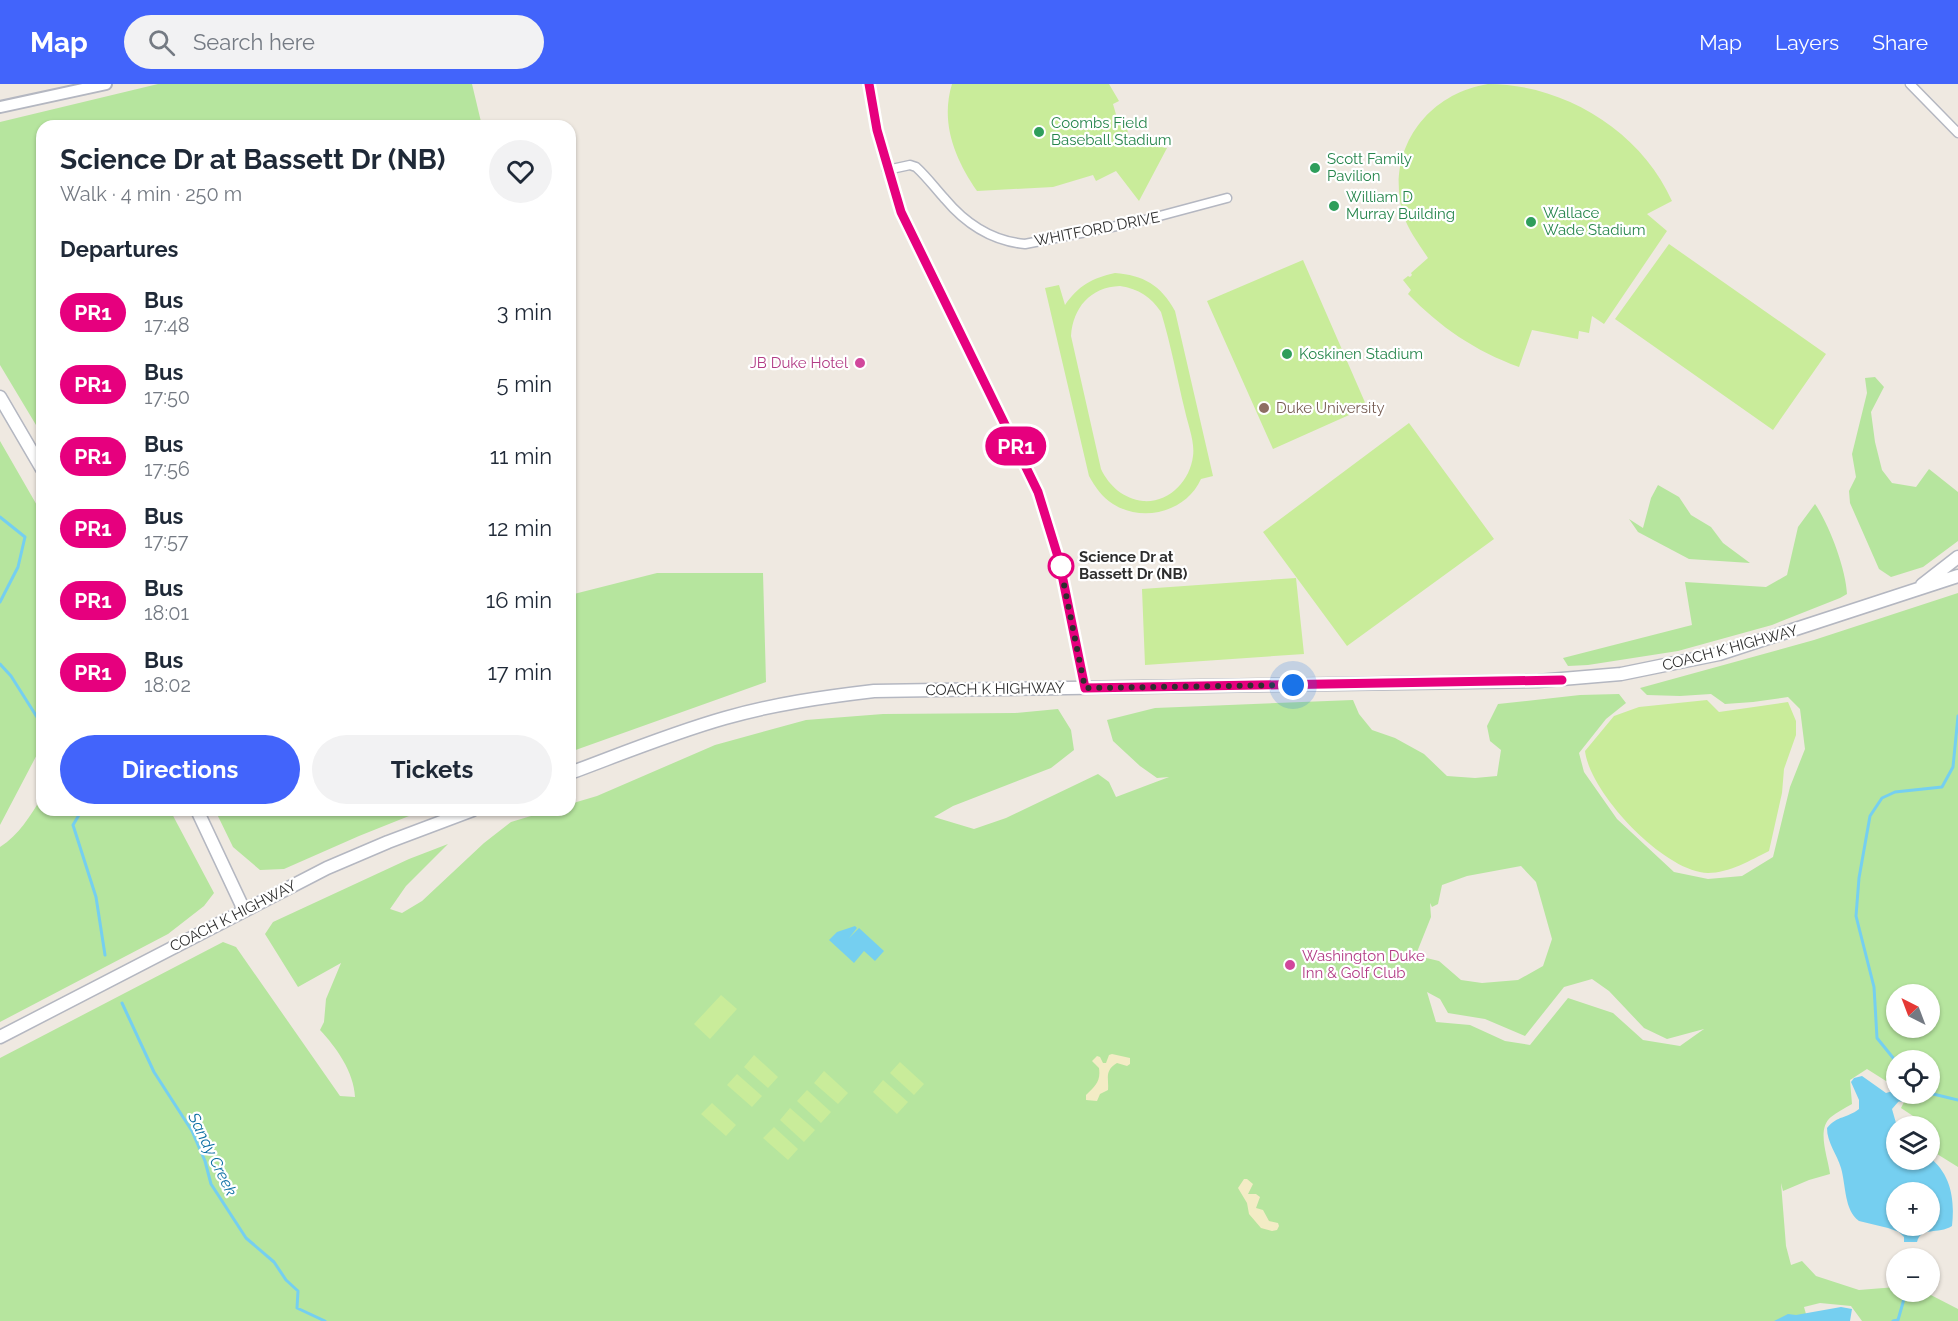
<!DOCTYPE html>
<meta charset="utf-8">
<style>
body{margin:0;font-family:Raleway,sans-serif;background:#f2f2f3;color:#1f2937;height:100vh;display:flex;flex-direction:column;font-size:22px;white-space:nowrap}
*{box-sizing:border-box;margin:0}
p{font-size:20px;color:#747a83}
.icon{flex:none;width:33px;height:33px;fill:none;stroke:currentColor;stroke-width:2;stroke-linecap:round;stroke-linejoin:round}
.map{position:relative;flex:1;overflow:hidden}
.drawer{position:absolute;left:36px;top:36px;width:540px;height:696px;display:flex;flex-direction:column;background:#fff;border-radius:18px;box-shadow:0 2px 4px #0004}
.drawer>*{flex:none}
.badge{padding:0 12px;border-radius:20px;font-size:21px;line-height:39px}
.needle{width:39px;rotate:318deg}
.buttons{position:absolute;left:1886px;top:900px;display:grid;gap:12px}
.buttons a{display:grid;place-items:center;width:54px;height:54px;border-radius:50%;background:#fff;box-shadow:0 2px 4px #0004;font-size:30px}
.you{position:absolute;width:30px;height:30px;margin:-15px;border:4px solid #fff;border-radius:50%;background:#1a73e8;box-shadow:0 0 0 9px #1a73e833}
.map>.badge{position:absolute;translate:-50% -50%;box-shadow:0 0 0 3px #fff}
h2{padding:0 24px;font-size:22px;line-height:54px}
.round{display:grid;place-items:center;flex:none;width:63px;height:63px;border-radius:32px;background:#f2f2f3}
.headline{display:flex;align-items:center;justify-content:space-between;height:102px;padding:0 24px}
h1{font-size:28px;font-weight:700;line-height:45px}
.cta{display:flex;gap:12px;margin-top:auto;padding:12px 24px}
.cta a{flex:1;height:69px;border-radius:36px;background:#4264fb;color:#fff;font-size:24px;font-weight:700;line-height:69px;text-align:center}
.cta a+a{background:#f2f2f3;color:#1f2937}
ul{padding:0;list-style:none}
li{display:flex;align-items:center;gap:18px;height:72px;padding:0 24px}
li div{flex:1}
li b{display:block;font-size:22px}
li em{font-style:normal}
li .badge{min-width:66px;font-weight:700;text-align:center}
header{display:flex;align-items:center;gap:36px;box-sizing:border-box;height:84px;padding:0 30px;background:#4264fb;color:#fff}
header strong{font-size:28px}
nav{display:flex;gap:33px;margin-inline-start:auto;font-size:21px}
.search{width:420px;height:54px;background:#f2f2f3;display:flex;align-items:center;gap:15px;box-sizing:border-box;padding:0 21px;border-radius:33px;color:#747a83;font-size:22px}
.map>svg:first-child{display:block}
.green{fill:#b6e59e;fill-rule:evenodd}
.sand{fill:#f3ecc5}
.pitch{fill:#c9ec9a;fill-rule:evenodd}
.water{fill:#75cff0;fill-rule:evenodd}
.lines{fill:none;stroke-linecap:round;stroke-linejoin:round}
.stream{stroke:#75cff0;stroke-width:3}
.minor-casing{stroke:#b4b7c1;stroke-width:11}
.tertiary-casing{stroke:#b4b7c1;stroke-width:14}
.secondary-casing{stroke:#b4b7c1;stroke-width:15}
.minor{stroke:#fff;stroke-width:8}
.tertiary{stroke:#fff;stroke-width:10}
.secondary{stroke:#fff;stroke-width:12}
.line-casing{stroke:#fff;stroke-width:14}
.line{stroke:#e6007e;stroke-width:9}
.walk{stroke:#2e2e2e;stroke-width:6;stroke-dasharray:0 10.8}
.leisure-dot{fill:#2e9e5b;stroke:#fff;stroke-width:2}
.hotel-dot{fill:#d1479c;stroke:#fff;stroke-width:2}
.education-dot{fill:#8d6e63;stroke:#fff;stroke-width:2}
.stop-dot{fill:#fff;stroke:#e6007e;stroke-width:3}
.labels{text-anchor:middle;stroke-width:4.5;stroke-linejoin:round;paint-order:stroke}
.leisure-label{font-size:15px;fill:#27864d;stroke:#fff;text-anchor:start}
.street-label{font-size:15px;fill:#2e2e2e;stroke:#fff}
.hotel-label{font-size:15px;fill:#b23c85;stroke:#fff;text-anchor:end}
.education-label{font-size:15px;fill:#785e54;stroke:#fff;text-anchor:start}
.stop-label{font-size:15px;font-weight:bold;fill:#2e2e2e;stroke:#fff;text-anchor:start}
.water-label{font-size:16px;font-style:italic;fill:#0d6fa3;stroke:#fff}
</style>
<header>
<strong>Map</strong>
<div class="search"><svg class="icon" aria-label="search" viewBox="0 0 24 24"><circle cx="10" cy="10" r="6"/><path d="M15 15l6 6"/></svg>Search here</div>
<nav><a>Map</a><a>Layers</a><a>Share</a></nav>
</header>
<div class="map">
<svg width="1958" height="1237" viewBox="0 0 1958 1237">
<rect width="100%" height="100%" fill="#efe9e1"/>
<path class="green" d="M158 0H472L482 42H42V351L0 281V38Z
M1875 293 1884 303 1871 328 1875 358 1882 386 1892 399 1916 403 1929 385 1958 408V457L1923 483 1891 493 1879 485 1850 419 1849 407 1856 393 1852 370 1867 309 1865 294Z
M0 357 42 430V661L0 741Z
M1658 401 1679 413 1691 431 1711 443 1723 459 1750 479 1689 475 1638 448 1629 435 1643 444 1651 414Z
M1815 420C1829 440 1846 485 1847 510L1840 514 1772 541 1678 567 1588 581 1568 582 1563 574 1692 541 1685 498 1766 503 1787 491 1798 443Z
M657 489H763L766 598 570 668V511Z
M1958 509V1083L1929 1065V1042H1916L1913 1032 1901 1024 1908 1010H1929V976H1896V993L1886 997 1867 985 1850 996 1852 1020C1845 1024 1837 1028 1831 1033 1816 1045 1828 1073 1830 1090L1809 1096 1783 1107 1781 1099 1786 1162 1791 1181 1802 1177 1816 1192 1859 1206 1896 1203V1208H1925L1958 1225V1237H1862L1851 1222 1820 1219 1804 1223 1808 1237H0V974L223 858 236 863 340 1012 355 1013C354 988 336 963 320 946L324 938 326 915 341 879 298 903 265 850 273 838 409 775 448 760 406 802 390 825 402 829 422 817 484 759 511 738 551 726H570V720L597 712 715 661 806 636 883 630 1015 629 1058 625 1071 646 1074 666 1051 684 953 722 934 733 974 745 1006 734 1098 690 1109 698 1116 713 1169 693 1157 694 1140 682 1113 657 1107 636 1155 624 1353 616 1359 630 1372 646 1395 654 1424 670 1447 692 1475 694 1497 692 1501 666 1490 657 1487 642 1498 620 1580 611 1619 610 1626 619 1606 635 1579 669 1584 688 1617 735 1674 788 1708 795 1742 792 1773 773 1790 703 1805 665 1800 625 1788 613 1753 618 1725 620 1711 610 1680 612 1647 611 1640 604 1814 556ZM1521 782 1536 798 1552 855 1543 882 1518 896 1482 899 1461 896 1439 877 1418 872 1416 877 1415 873 1431 833 1430 819 1432 823 1438 820 1442 801 1467 792ZM1592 895 1609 907 1644 944 1667 955 1704 945 1680 962 1643 956 1613 929 1568 914 1530 961 1505 957 1470 941 1436 938 1427 908 1440 915 1448 929 1485 935 1525 952 1564 903ZM1896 910H1929V944H1896Z
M42 713V726H170L214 809 204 822 168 850 0 938V763C19 751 30 732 42 713Z
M215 726H424L359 752 284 785 260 786 233 763Z"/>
<path class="sand" d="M1112 970 1130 974V980L1127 982 1117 979C1104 987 1109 994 1108 1006L1100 1010 1097 1017 1086 1016V1011C1095 1002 1101 998 1099 984L1092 977 1097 972 1100 973 1103 979H1106L1109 971Z
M1244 1095H1247L1253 1100 1248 1110H1256L1260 1113 1256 1124 1263 1126 1269 1137 1278 1139 1279 1142 1277 1146 1272 1147 1261 1144 1249 1130 1247 1119 1238 1104Z"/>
<path class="pitch" d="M952 0H1109L1119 17 1113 20 1119 41 1126 40 1130 58 1167 64 1139 117 1116 87 1096 97 1093 91 1053 103 977 107C955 75 940 39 952 0Z
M1488 0C1564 0 1641 47 1672 117L1647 130 1667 147 1604 240 1592 232 1589 249 1579 247 1578 255 1532 246 1519 283C1475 267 1440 243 1408 210L1411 206 1403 196 1408 192 1410 193 1412 191 1411 189 1428 174C1419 160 1408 146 1403 130 1385 67 1426 10 1488 0Z
M1669 160 1826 270 1773 346 1615 235Z
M1303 176 1367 323 1273 365 1207 217Z
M1115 189C1143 191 1161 201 1175 227L1213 392 1201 395C1186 428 1143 439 1113 420 1102 413 1095 403 1089 392L1045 204 1059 201 1065 221C1078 202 1092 194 1115 189ZM1120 202C1139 205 1151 213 1161 228 1171 261 1177 294 1185 327 1188 341 1195 358 1193 372 1190 397 1169 419 1143 417 1124 415 1109 402 1101 385L1071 252C1073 224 1090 203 1120 202Z
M1409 339 1494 455 1347 562 1263 448Z
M1296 494 1304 570 1145 581 1142 505Z
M1707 616 1719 628 1788 618 1796 637V651L1784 685 1782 709 1769 767C1751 776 1729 789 1708 789 1664 788 1590 709 1585 667L1614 632 1639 623Z
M721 911 737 925 710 955 694 940Z
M754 971 778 993 768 1004 744 983Z
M900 978 924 1000 914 1011 890 989Z
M824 987 848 1009 838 1020 814 999Z
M737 990 762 1012 752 1023 727 1001Z
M883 996 908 1018 897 1030 873 1008Z
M807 1006 831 1028 821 1039 797 1017Z
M712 1019 736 1041 726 1052 701 1030Z
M790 1024 815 1046 804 1058 780 1036Z
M774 1043 798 1065 788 1076 763 1054Z"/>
<path class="water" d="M855 842 857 844 849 854 859 844 884 867 875 877 864 867 854 879 829 856 837 848Z
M1862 992 1886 1009 1896 1006V1010H1905L1892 1025 1896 1039H1909L1911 1042H1896V1076H1929V1073C1951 1090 1955 1115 1952 1142 1938 1151 1921 1142 1917 1158H1904V1153L1899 1148 1888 1144 1859 1137C1844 1126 1846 1101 1841 1084 1837 1070 1827 1059 1827 1044 1838 1031 1846 1035 1859 1025V1016L1851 998 1854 994ZM1929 1108V1142H1896V1108Z
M1841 1223 1852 1225 1850 1237H1774L1788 1230 1796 1231Z"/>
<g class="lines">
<path class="stream" d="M0 433 25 453 18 483 0 518
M0 580 11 592 42 641
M82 726 73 741 96 813 105 871
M122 919 154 988 192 1047 205 1077 211 1100 246 1154 274 1178 286 1196 298 1207 297 1224 325 1237
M1898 976 1894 975 1877 954 1874 903 1856 832 1859 794 1870 732 1882 714 1895 708 1942 703 1953 683 1958 632
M1929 1009 1958 1016
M1897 1016H1908L1924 1010
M1912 1174V1167
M1893 1237 1898 1236 1906 1208"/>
<defs>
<path id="minor" d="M869 0 877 46 901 128 1038 408 1059 476 1085 604
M1910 0 1958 49
M887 86 910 81 916 83C927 93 935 104 945 115 966 140 992 157 1025 160L1137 138 1227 114"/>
<path id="tertiary" d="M0 23 106 0"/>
<path id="secondary" d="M0 313 42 385
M1922 501 1958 473
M570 689C621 670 672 649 725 634 774 620 823 613 874 607L1538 597 1621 590 1719 570 1958 492
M197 726 244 826
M0 953 327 784 388 758 473 726"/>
</defs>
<use href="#minor" class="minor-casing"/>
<use href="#tertiary" class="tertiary-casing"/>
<use href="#secondary" class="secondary-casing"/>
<use href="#minor" class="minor"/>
<use href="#tertiary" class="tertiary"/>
<use href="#secondary" class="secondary"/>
</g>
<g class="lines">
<defs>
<path id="line" d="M869 0 877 46 901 128 1038 408 1059 476 1085 604 1562 596"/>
</defs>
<use href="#line" class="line-casing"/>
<use href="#line" class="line"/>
<path class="walk" d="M1061 482 1059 476 1085 604 1293 601"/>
</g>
<g class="leisure-dot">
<circle cx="1039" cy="48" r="6"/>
<circle cx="1315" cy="84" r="6"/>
<circle cx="1334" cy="122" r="6"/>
<circle cx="1531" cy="138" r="6"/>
<circle cx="1287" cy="270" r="6"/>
</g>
<g class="hotel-dot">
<circle cx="860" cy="279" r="6"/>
<circle cx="1290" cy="881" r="6"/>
</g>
<circle class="education-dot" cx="1264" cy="324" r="6"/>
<circle class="stop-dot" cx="1061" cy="482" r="12"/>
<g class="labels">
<g class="leisure-label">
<text x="1051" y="44">Coombs Field<tspan x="1051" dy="17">Baseball Stadium</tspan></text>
<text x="1327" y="80">Scott Family<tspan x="1327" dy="17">Pavilion</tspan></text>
<text x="1346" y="118">William D<tspan x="1346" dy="17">Murray Building</tspan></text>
<text x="1543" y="134">Wallace<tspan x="1543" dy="17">Wade Stadium</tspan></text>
<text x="1299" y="275">Koskinen Stadium</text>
</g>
<g class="street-label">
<text transform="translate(1097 145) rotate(-11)" y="5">WHITFORD DRIVE</text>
<text transform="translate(1730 564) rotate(-15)" y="5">COACH K HIGHWAY</text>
<text transform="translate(995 605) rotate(-1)" y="5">COACH K HIGHWAY</text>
<text transform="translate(233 832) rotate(-27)" y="5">COACH K HIGHWAY</text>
</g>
<g class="hotel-label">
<text x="848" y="284">JB Duke Hotel</text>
<text x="1302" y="877" text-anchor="start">Washington Duke<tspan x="1302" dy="17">Inn &amp; Golf Club</tspan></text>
</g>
<g class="education-label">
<text x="1276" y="329">Duke University</text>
</g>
<g class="stop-label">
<text x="1079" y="478">Science Dr at<tspan x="1079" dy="17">Bassett Dr (NB)</tspan></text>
</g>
<g class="water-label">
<text transform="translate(213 1070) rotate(64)" y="6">Sandy Creek</text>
</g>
</g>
</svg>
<div class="buttons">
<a><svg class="needle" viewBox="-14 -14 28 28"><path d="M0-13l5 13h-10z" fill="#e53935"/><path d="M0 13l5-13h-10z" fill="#747a83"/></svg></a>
<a><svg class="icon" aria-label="locate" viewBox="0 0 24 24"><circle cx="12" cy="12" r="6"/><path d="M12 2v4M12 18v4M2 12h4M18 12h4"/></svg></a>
<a><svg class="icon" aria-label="layers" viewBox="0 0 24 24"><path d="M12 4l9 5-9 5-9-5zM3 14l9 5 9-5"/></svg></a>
<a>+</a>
<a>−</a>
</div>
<div class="you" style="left:1293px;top:601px"></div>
<b class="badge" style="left:1016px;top:362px;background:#e6007e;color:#fff">PR1</b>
<section class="drawer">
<div class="headline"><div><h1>Science Dr at Bassett Dr (NB)</h1><p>Walk · 4 min · 250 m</p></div><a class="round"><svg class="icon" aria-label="heart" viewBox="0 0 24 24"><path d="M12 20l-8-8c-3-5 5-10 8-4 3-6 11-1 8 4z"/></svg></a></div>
<h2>Departures</h2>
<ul>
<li><span class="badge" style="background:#e6007e;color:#fff">PR1</span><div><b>Bus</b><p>17:48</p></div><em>3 min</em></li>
<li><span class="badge" style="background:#e6007e;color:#fff">PR1</span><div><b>Bus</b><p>17:50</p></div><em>5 min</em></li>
<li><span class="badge" style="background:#e6007e;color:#fff">PR1</span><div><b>Bus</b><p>17:56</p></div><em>11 min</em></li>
<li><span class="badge" style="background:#e6007e;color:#fff">PR1</span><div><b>Bus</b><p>17:57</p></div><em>12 min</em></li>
<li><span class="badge" style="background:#e6007e;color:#fff">PR1</span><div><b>Bus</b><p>18:01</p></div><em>16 min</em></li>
<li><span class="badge" style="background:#e6007e;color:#fff">PR1</span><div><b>Bus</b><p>18:02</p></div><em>17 min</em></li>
</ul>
<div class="cta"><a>Directions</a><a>Tickets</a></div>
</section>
</div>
